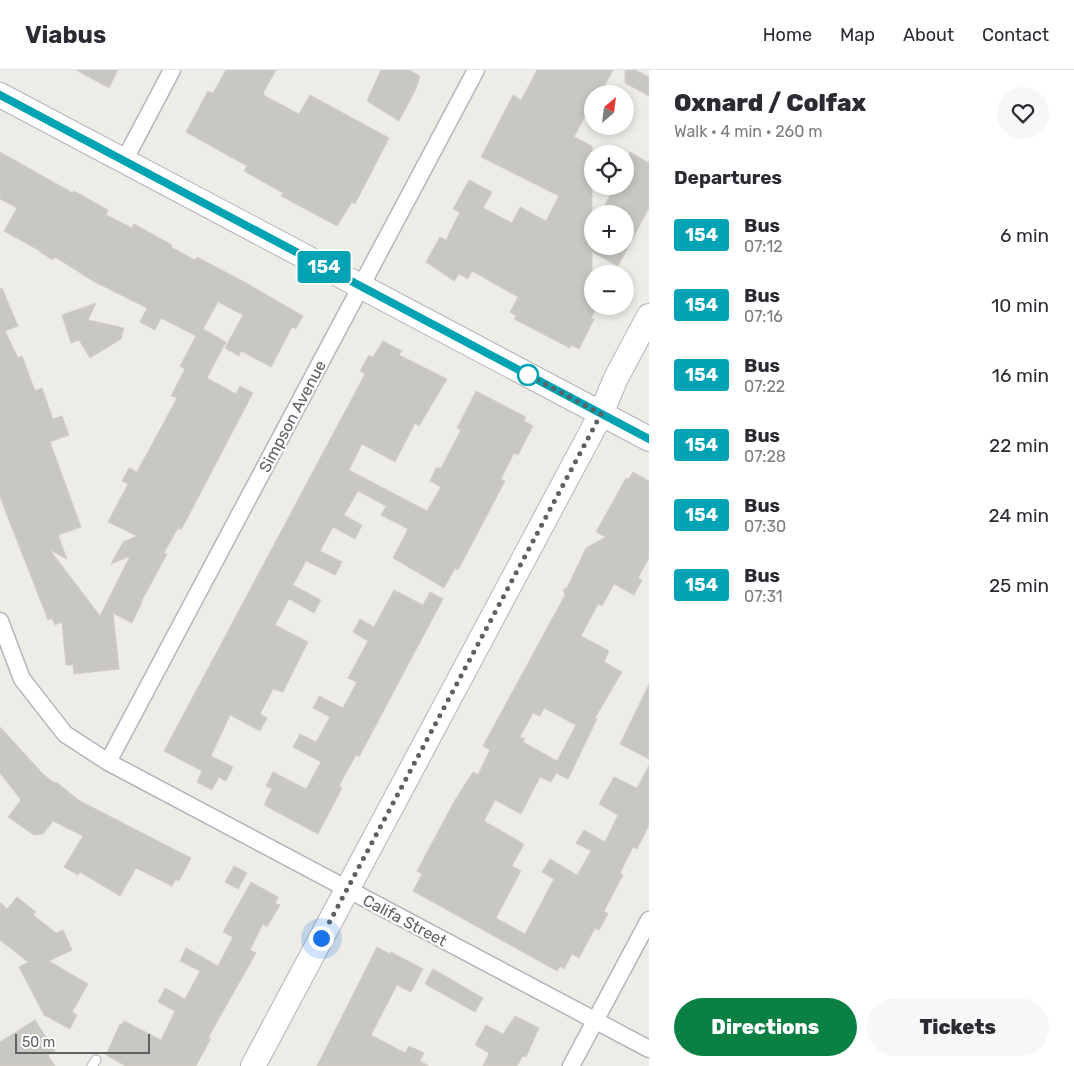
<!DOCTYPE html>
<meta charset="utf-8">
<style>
body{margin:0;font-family:Rubik,sans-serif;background:#f7f7f7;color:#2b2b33;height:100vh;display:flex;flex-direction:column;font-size:19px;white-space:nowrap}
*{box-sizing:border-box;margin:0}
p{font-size:16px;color:#7c7c81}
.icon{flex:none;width:28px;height:28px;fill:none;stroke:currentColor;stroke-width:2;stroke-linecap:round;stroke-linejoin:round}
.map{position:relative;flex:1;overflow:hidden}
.panel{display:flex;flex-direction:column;background:#fff;width:425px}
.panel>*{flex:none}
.badge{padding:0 10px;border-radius:4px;font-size:18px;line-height:32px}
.needle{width:32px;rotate:28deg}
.tools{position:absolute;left:584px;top:15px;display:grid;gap:10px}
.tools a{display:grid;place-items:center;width:50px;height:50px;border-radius:50%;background:#fff;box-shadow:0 2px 8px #0003;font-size:25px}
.scale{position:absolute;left:15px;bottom:12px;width:135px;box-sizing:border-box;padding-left:5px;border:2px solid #5d6064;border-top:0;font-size:14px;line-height:18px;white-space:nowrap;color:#5d6064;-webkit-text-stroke:4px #fff;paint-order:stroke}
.you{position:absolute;width:25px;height:25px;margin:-12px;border:4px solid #fff;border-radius:50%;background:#1a73e8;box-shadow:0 0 0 8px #1a73e833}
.map>.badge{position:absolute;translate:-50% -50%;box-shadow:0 0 0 2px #fff}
h2{padding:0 25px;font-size:19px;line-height:45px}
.round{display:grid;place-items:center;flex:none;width:52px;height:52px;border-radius:26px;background:#f7f7f7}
.headline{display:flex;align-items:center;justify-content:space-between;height:85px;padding:0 25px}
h1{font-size:24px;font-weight:800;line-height:38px}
.button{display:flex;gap:10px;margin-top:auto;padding:10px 25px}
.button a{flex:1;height:58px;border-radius:30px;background:#0b8043;color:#fff;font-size:20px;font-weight:800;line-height:58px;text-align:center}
.button a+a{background:#f7f7f7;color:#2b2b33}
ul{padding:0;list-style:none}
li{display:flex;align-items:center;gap:15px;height:70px;padding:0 25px}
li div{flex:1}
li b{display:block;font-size:19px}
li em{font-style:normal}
li .badge{min-width:55px;font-weight:700;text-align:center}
header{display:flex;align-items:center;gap:30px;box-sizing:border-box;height:70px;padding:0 25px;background:#fff;border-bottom:1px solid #e1e1e2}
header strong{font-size:24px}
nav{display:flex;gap:28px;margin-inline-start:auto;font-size:18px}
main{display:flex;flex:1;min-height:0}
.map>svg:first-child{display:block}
.building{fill:#c9c7c2;stroke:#d2cec5;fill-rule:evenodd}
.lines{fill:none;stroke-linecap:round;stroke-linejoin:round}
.service-casing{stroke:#b3b5b9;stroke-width:11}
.minor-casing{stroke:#b3b5b9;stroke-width:19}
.secondary-casing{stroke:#b2b4b9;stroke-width:26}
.service{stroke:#fff;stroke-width:9}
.minor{stroke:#fff;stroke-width:16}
.secondary{stroke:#fff;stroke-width:24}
.line-casing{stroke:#fff;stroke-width:11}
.line{stroke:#00a3b4;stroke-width:8}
.walk{stroke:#5d6064;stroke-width:5;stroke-dasharray:0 9}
.stop-dot{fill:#fff;stroke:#00a3b4;stroke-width:2.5}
.labels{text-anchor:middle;stroke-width:4.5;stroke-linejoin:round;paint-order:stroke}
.street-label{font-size:16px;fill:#5d6064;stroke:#fff}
</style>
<header>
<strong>Viabus</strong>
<nav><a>Home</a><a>Map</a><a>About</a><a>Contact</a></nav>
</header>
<main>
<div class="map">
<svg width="649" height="996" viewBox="0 0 649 996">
<rect width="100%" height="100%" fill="#eeece6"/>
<path class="building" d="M76 0H118L109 18Z
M226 0H276L263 23 265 26 299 44 310 25 389 68 355 134 352 132 337 156 281 126 283 123 244 101 247 96 186 62 208 21 213 23Z
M381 0H409L420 6 415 21 399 51 367 31Z
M537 0H613L600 24H592V45L587 42 574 67 592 76V176H625V144H600L615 116H625V91L630 82 649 93V138L618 196 592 182V236H597L591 248 594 249 579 279 571 275 570 278 514 249 516 246 510 242 518 227 472 201 468 209 459 204 454 211 426 192 440 167 446 170 460 142 453 139 469 110 492 122 483 138 512 153 520 137 546 151 559 126 481 87 513 25 521 30Z
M625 0H635L649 7V26L625 13Z
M0 82 73 123 74 121 108 140 106 145 132 158 134 154 172 175 171 177 195 190 197 187 248 214 303 246 296 259 292 257 271 297 241 281 239 286 225 278 243 245 218 232 203 259 226 272 207 308 236 324 240 316 253 323 181 460 178 458 164 483 167 484 141 532H142L132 553 113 543 119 599 74 604 73 595H66L62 552 55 555 52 548 48 550 0 427V219L2 218 18 256 5 261 18 288 22 286 35 321 42 318 53 349 62 346 69 365 50 372 81 457 58 465 67 489 50 480 100 546 130 486 111 494 123 472 137 466 108 452 128 414 122 411 129 398 137 402 177 328 171 326 185 299 180 296 196 266 161 248 155 260 140 252 147 238 93 211 55 187 53 190 40 182V181L4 161 17 138 0 129Z
M96 233 88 250 124 258 121 269 90 288 79 270 71 273 62 245Z
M383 271 402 281 399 285 447 309 419 356 415 353 395 392 362 374 349 400 427 441 441 417 430 411 436 398H441L461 360 457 358 476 321 526 347 524 351 533 356 518 385 514 383 501 409 505 411 493 434 458 500 455 498 444 518 393 488 408 459 381 445 386 436 358 421 344 445 362 455 355 469 333 457 320 481 342 492 335 505 306 491 293 515 321 530 314 543 289 529 275 555 308 572 283 622 273 619 260 644 267 648 260 661 230 645 211 686 233 697 226 711 219 707 212 720 197 712 202 701 164 681 365 304 360 301 369 285 373 287Z
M633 402 649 411V488L638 508 642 510 634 525 614 514 602 536 598 534 581 566 609 581 604 592 622 602 595 648 597 649 568 709 556 703 551 712 540 707 521 744 495 730 484 751 524 774 512 796 521 801 496 848 525 864 554 809 542 802 550 789 577 805 591 781 576 773 584 760 605 772 618 745 599 734 614 707 637 718 649 695V755L637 779 633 777 620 803 623 805 604 841 608 844 599 860 595 858 579 888 572 884 564 899 560 896 557 901 413 821 422 804 417 801 455 730 473 702 478 705 490 680 483 676 565 525 563 520 567 518 586 478 606 467 596 462 626 408 629 409ZM544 638 576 655 557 691 523 672 525 669 520 667 533 643 540 646Z
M394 520 423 535 430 522 443 529 359 687 356 685 339 716 342 718 318 764 264 735 272 719 266 716 273 702 306 719 321 692 293 677 300 664 316 672 330 647 313 638 319 626 343 638 357 612 348 608 368 571 353 562 360 549 374 557Z
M649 614V689L620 674Z
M0 657 43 704 54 713 56 712 80 731 191 788 179 811 176 809 172 816 136 798 120 826 80 802 78 805 64 797 83 766 53 751 43 764 34 765 8 747 21 730 0 703Z
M234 796 247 803 238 819 225 812Z
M251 812 278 827 275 833 280 835 267 857 263 854 250 880 256 883 208 968H211L196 996H126L106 985 120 954 122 955 124 951 161 970 175 941 158 932 165 918 185 929 200 901 180 891 186 878 218 896 233 867 223 862Z
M17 827 36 842 33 845 56 863 63 860 72 880 49 891 88 914 72 942 77 945 70 959 44 945 19 897 28 892 0 870V832L7 839Z
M377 877 390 884 391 882 423 899 411 922 397 915 371 965 405 983 409 976 424 983 420 991 429 996H317Z
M433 899 483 928 475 942 425 914Z
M515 946 539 958 526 987 523 986 517 996H483L489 983 475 975 486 955 503 964Z
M35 950 55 981 48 985 55 996H0V972Z"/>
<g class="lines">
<defs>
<path id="service" d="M92 996 96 990"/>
<path id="minor" d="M124 91 172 0
M0 551 22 609 65 664 108 692 649 979
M108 692 476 0
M571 996 649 850"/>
<path id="secondary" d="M0 25 649 369
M253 996 601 344 615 310 649 246"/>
</defs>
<use href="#service" class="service-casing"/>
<use href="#minor" class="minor-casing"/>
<use href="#secondary" class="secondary-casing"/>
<use href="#service" class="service"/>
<use href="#minor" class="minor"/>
<use href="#secondary" class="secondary"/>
</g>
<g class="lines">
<defs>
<path id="line" d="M0 25 649 369"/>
</defs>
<use href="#line" class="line-casing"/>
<use href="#line" class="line"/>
<path class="walk" d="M321 868 601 344 521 301 528 305"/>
</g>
<circle class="stop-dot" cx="528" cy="305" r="10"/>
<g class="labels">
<g class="street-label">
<text transform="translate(292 346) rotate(-62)" y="6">Simpson Avenue</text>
<text transform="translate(405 850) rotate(28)" y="6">Califa Street</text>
</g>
</g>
</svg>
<div class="tools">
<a><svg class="needle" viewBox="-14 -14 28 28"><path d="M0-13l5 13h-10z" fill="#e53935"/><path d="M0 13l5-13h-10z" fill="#7c7c81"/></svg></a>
<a><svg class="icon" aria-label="locate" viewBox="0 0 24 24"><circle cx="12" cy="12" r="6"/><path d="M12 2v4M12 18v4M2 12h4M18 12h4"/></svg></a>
<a>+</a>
<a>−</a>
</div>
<div class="scale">50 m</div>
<div class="you" style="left:321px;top:868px"></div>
<b class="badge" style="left:324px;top:197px;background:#00a3b4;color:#fff">154</b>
</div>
<section class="panel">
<div class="headline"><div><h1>Oxnard / Colfax</h1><p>Walk · 4 min · 260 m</p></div><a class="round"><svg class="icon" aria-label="heart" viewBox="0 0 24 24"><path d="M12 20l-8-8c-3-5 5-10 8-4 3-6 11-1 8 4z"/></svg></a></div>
<h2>Departures</h2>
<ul>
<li><span class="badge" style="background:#00a3b4;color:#fff">154</span><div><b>Bus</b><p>07:12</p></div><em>6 min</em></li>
<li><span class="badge" style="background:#00a3b4;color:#fff">154</span><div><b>Bus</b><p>07:16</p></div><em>10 min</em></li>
<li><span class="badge" style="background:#00a3b4;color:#fff">154</span><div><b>Bus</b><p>07:22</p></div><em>16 min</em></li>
<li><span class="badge" style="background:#00a3b4;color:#fff">154</span><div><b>Bus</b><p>07:28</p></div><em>22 min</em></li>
<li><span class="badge" style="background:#00a3b4;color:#fff">154</span><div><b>Bus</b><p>07:30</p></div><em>24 min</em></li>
<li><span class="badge" style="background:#00a3b4;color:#fff">154</span><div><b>Bus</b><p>07:31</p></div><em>25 min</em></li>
</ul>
<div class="button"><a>Directions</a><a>Tickets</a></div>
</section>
</main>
